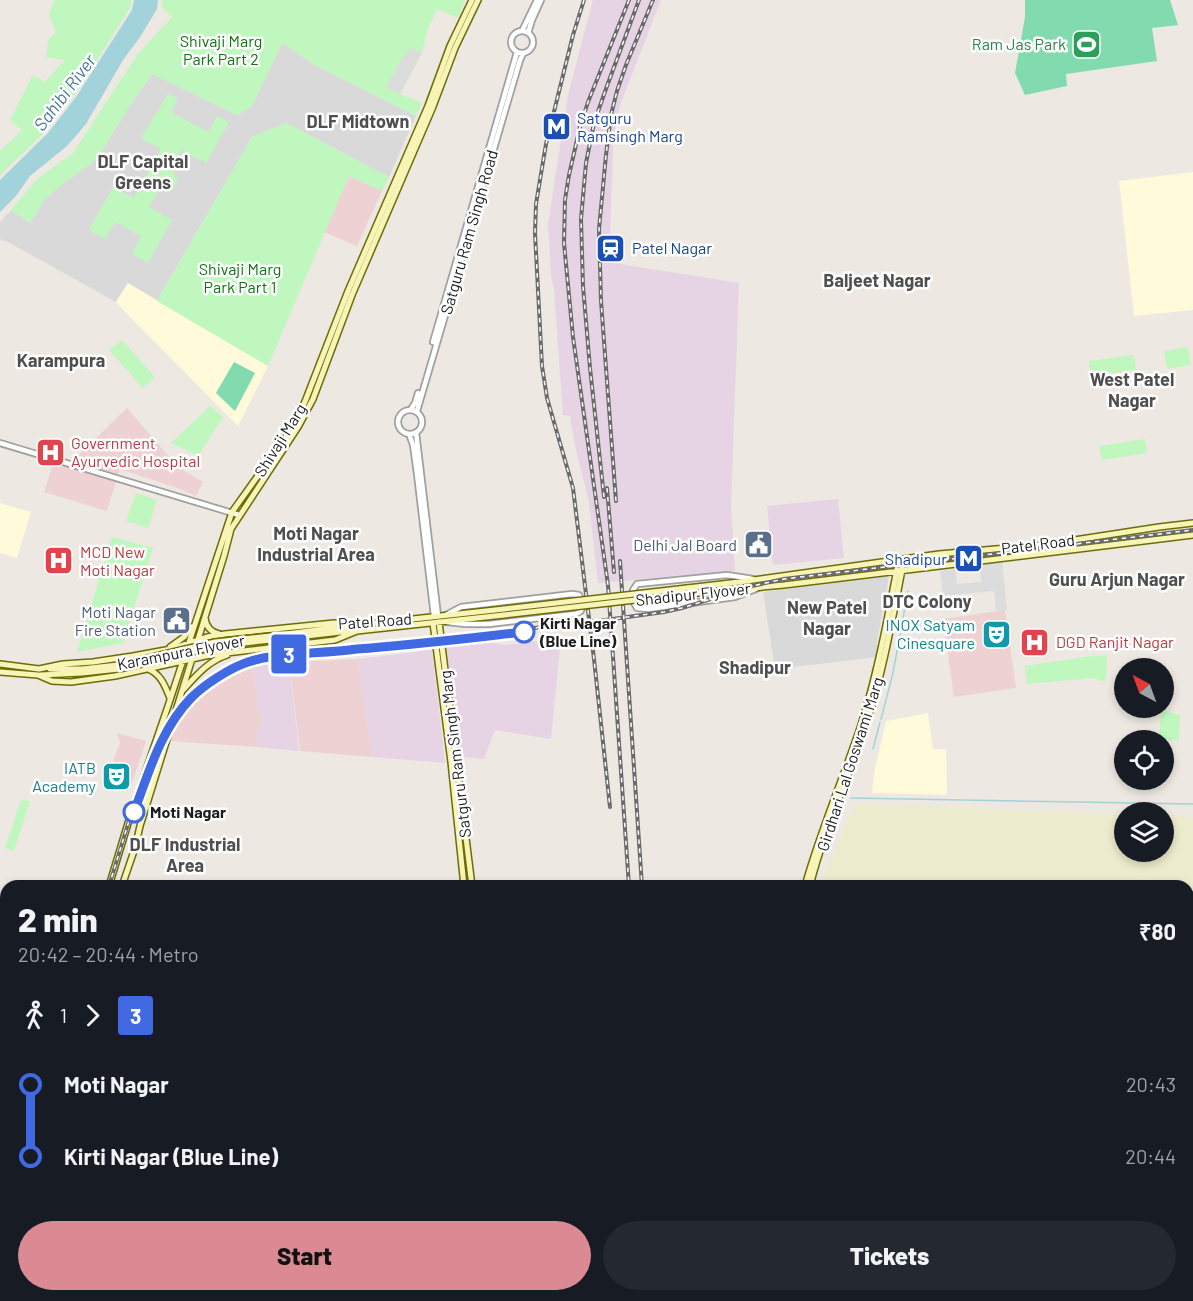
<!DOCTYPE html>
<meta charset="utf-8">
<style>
body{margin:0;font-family:Barlow,sans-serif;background:#242831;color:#f1f3f6;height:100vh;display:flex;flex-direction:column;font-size:22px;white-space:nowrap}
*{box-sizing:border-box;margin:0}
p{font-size:20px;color:#9ea1a6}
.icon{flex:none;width:33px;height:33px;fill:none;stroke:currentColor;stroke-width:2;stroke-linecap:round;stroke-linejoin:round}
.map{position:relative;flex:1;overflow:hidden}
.drawer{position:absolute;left:0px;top:880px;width:1194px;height:422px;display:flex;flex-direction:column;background:#171b24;border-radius:18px 18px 0 0;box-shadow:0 3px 9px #0003}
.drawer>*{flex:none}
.badge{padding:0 12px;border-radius:4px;font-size:21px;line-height:39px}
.needle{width:39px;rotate:319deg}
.buttons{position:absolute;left:1114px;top:658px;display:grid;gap:12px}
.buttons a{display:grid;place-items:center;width:60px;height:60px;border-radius:50%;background:#171b24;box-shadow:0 3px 9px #0003;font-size:30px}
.map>.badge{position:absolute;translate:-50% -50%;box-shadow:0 0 0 3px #fff}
.legs{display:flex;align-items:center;gap:9px;height:66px;padding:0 18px;font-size:20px}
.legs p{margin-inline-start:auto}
.summary{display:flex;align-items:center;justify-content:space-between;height:102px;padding:0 18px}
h1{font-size:33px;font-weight:800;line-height:45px}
.primary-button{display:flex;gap:12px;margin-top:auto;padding:12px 18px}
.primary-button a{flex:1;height:69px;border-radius:36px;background:#db8993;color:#111;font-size:24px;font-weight:800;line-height:69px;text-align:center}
.primary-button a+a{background:#242831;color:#f1f3f6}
ul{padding:0 18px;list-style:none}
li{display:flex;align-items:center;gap:21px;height:72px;font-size:22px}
li i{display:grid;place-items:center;width:9px;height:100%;margin:0 8px;background:currentColor}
li i::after{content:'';width:15px;height:15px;margin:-8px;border:4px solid;border-radius:50%;background:#171b24}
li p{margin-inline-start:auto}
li:first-child i{background:linear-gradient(#0000 50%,currentColor 0)}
li:last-child i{background:linear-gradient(currentColor 50%,#0000 0)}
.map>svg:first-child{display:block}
.residential{fill:#dad9d9}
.commercial{fill:#eed1d3}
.industrial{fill:#e6d4e4}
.education{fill:#fefada}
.farmland{fill:#ecebcd}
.park{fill:#c0f7bf}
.pitch{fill:#82daaf}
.parking{fill:#dcdcdc}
.water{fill:#a3d3da}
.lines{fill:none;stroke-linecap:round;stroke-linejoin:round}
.stream{stroke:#a3d3da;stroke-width:1.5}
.tertiary-casing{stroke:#a0a0a0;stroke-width:8}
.secondary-casing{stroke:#6c6d08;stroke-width:8}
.tertiary{stroke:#fff;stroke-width:4.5}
.secondary{stroke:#f7f4b6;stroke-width:5}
.rail-casing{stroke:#6a6a6a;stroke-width:4}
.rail{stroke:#fff;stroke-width:1.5;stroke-dasharray:4.5;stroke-linecap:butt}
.secondary-bridge-casing{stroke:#6c6d08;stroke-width:8;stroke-linecap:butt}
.secondary-bridge{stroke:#f7f4b6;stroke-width:5}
.line-1-casing{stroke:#fff;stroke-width:14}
.line-1{stroke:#4169e1;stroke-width:9}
.stop-1-dot{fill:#fff;stroke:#4169e1;stroke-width:3}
.labels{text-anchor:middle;stroke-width:5;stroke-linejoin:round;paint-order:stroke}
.park-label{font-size:16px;fill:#10750f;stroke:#fff}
.leisure-label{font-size:16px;fill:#27864d;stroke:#fff;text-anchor:end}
.transit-label{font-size:16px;fill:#164399;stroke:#fff;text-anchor:start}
.street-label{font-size:16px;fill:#1c1c1c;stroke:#fff}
.health-label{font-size:16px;fill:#be3a42;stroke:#fff;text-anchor:start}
.service-label{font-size:16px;fill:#4e5e75;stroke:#fff;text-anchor:end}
.stop-label{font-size:16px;font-weight:bold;fill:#1c1c1c;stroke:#fff;text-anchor:start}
.culture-label{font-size:16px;fill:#0d838f;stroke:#fff;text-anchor:end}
.water-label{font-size:18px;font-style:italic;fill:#467898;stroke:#fff}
.neighbourhood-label{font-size:18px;font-weight:bold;fill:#4f4f4f;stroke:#fff}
</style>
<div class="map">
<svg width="1193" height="1301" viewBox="0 0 1193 1301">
<rect width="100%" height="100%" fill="#ede8e2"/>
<path class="residential" d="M282 43 317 66 416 116 389 177 286 123 252 137 157 301 128 283 116 302 8 242 0 239V222L11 210 30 223 45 199 65 182 96 160 134 99 153 74 237 115 252 106Z
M889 576 877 642 878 657 775 669 763 592Z"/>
<path class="commercial" d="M349 176 382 191 357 246 324 232Z
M127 408 178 467 203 482 196 496 180 489 120 469 107 511 44 492 53 464 66 467Z
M1005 610 1016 688 954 697 943 619Z
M358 659 373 757 300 751 289 662Z
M252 665 259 703 255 709H261L263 727 258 728 257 747 170 741 172 732 179 718 189 707 218 681 233 672Z
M117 733 146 741 132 783 115 777 110 771 120 742Z"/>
<path class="industrial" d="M593 0H661L620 105 613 143 610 238 614 263 739 283 731 505 735 571 598 583 589 502 576 450 570 416 563 415 554 289 551 276 548 224 568 95Z
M838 499 844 558 773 565 767 506Z
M561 639 551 739 495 730 484 759 456 756 444 644 479 640 502 645Z
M432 650 445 763 373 757 358 659Z
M278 657 280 664 289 662 299 751 257 747 258 727 263 726 261 709H255V703L259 702 252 665Z"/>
<path class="education" d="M1193 172V310L1134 316 1119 181Z
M128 283 268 366 238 426 128 315 116 302Z
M0 503 31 512 17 558 0 553Z
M928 713 933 749H946L947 795 872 793 874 773 886 721Z"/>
<path class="farmland" d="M856 804 1125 814V852H1164V816L1193 817V1301H857L856 1296H1188V886H821L822 879Z"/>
<path class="park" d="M54 0H132L130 8 78 90 45 132 0 175V151L22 130 10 120 33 75 45 82 65 60 46 57 48 40 56 32 49 15Z
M162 0H465L458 18 437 9 429 26 422 53 400 94 422 103 416 116 317 66 282 43 252 106 237 115 153 74 134 99 96 160 65 182 45 199 30 223 11 210 37 179 73 153 137 55 172 17 162 7Z
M168 94 178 99 171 112 208 132 218 116 229 122 206 163 181 150 170 170 175 173V177L178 179 173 190 168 189 165 191 160 188 149 207 172 220 148 263 132 254 141 236 115 222 105 239 89 230 113 187 134 198 161 149 141 138Z
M286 123 389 177 382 191 349 176 268 366 157 301 252 137Z
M122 340 155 377 143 388 109 350Z
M1188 347 1191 365 1167 369 1164 351Z
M1134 355 1136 370 1091 376 1089 361Z
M210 406 223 417 198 456 171 443Z
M1145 439 1147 453 1102 460 1099 446Z
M136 493 157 500 148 528 126 521Z
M112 537 153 548 123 643 77 652Z
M1107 655 1106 682 1093 678 1027 684 1025 666 1084 657Z
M1161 710 1180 715 1179 741 1159 739Z
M21 800 30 801 14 851 5 848Z"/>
<path class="pitch" d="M1025 0H1170L1178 25 1152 28 1157 61 1066 74 1067 86 1025 95 1015 73 1025 17Z
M234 362 255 373 235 411 216 393Z"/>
<path class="parking" d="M411 48 422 53 400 94 386 87 401 60Z
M1002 560 1007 610 996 611 994 591 943 596 940 571 955 569 957 584 981 582 980 562Z"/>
<path class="water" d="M134 0H158L157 9 140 37 123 60 86 124 67 146 30 176 16 196 0 212V180L48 133 76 97 132 10Z"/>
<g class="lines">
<path class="stream" d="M881 719 893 673 908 591
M873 749 880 722
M851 798 1193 804"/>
<defs>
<path id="tertiary" d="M511 42a11 11 0 1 1 22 0a11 11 0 1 1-22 0Z
M522 31 537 0
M528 33 532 20 541 0
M433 342 517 52
M411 409 415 403 418 393
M398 422a12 12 0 1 1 24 0a12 12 0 1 1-24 0Z
M417 411 520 60 523 54
M416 432 438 616
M409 434 413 445 417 474 434 616
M0 443 239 515
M753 579 727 575 637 584 633 590 634 603 637 608 648 609 735 597 756 589
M446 615 461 607 572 594 579 595C583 602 585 612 575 614L489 624H465L447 622"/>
<path id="secondary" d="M687 588 739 582 939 554 1042 545 1159 527 1193 523
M688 594 784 585 1193 535
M205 618C206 627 211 632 219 634
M439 622 472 886
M433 623 451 762 464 886
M271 636 348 626
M271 640 349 631
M170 647 184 637 192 627
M0 664 39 669 63 664 93 662 133 656 171 649 207 637 225 634 334 623 358 625 504 609
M50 669H82L118 665
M148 669C161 674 165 686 170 698
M0 672 38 675 52 681 71 682 115 676 210 655 335 640 357 631 504 615
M40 675 82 673 119 669
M183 690C196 676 208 661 227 655
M109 886 129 820 168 706 232 512 295 424 306 399 348 291 428 106 450 46 472 0
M122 886 135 848 140 826 224 556 231 529 298 427 313 399 352 295 432 109 455 48 478 0
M805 886C820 832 843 779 861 725 877 675 887 621 897 569
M810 886C824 830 849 777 867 722 883 672 892 621 902 570V560
M0 1239 6 1226
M0 1263 6 1250
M839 1296 840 1301
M843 1296 844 1301
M500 1301 501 1296
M508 1301V1296"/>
</defs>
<use href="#tertiary" class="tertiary-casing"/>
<use href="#secondary" class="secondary-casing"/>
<use href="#tertiary" class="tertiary"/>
<use href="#secondary" class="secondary"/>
<defs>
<path id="rail" d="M584 0 573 35 546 144 536 204 535 233 542 366 547 398 573 488 594 659 610 807
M629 0 588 102 580 127 569 175 565 200 564 243 573 337 608 585 629 886
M607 488 614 572
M604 497 590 368 583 286 581 219 586 163 594 123 607 86 639 0
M616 501 601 301 599 229 606 155 611 115 617 91 626 65 653 0
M620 561 642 886
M109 886 132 811 157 743 167 726 189 697 201 686 221 673 247 660 276 653 402 643 433 639 598 621 664 612 682 608 752 586 784 579 1193 530
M0 1245 6 1232
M661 1296V1301
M706 1296 707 1301"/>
</defs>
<use href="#rail" class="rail-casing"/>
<use href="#rail" class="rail"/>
<defs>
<path id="secondary-bridge" d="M504 609 687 588
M504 615 688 594
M118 665 215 642 271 636
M119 669 160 660 216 646 271 640"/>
</defs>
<use href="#secondary-bridge" class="secondary-bridge-casing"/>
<use href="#secondary-bridge" class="secondary-bridge"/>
</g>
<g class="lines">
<defs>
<path id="line-1" d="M134 812C149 772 161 729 191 698 205 684 230 668 248 662 269 655 290 655 311 653 326 652 342 651 357 649 413 645 469 638 524 632"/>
</defs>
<use href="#line-1" class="line-1-casing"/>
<use href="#line-1" class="line-1"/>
</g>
<defs>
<symbol id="stadium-square" viewBox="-11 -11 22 22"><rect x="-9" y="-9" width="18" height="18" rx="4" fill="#2e9e5b" stroke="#fff"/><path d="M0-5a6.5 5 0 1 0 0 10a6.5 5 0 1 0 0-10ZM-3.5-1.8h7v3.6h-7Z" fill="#fff"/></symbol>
<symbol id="metro-square" viewBox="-11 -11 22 22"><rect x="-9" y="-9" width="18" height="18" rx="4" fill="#1a4fb4" stroke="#fff"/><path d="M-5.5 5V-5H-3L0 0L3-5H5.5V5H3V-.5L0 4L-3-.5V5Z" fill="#fff"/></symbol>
<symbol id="station-square" viewBox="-11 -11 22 22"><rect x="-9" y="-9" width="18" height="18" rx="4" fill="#1a4fb4" stroke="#fff"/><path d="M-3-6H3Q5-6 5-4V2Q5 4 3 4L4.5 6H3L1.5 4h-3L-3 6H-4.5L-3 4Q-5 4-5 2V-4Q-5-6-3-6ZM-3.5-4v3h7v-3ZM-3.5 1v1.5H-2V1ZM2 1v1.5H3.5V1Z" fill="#fff"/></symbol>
<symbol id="hospital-square" viewBox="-11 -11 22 22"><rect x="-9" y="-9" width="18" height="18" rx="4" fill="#e0444e" stroke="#fff"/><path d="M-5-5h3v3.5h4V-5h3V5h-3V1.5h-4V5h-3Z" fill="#fff"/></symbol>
<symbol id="civic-square" viewBox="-11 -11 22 22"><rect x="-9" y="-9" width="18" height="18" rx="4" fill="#5c6f8a" stroke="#fff"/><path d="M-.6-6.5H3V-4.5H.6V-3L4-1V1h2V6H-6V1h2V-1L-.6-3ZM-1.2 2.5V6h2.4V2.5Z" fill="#fff"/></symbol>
<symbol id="theatre-square" viewBox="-11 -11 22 22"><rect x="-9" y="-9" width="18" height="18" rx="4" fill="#0f9aa8" stroke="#fff"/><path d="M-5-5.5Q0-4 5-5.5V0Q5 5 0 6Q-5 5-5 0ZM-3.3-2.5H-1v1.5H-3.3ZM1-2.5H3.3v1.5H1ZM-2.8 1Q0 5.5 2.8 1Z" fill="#fff"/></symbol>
</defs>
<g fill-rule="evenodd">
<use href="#stadium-square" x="1070" y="28" width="33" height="33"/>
<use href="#metro-square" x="540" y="110" width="33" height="33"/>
<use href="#station-square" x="594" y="232" width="33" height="33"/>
<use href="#hospital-square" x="34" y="436" width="33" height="33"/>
<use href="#civic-square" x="742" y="528" width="33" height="33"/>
<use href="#metro-square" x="952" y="542" width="33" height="33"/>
<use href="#hospital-square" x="42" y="544" width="33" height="33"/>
<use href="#civic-square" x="160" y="604" width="33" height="33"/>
<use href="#theatre-square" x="980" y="618" width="33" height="33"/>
<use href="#hospital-square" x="1018" y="626" width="33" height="33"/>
<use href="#theatre-square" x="100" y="760" width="33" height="33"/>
</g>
<g class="stop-1-dot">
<circle cx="524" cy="632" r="10"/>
<circle cx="134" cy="812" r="10"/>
</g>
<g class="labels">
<g class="park-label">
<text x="221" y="47">Shivaji Marg<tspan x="221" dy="18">Park Part 2</tspan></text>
<text x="240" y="275">Shivaji Marg<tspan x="240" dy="18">Park Part 1</tspan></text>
</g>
<g class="leisure-label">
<text x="1066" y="50">Ram Jas Park</text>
</g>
<g class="transit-label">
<text x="577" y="124">Satguru<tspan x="577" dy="18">Ramsingh Marg</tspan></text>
<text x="632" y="254">Patel Nagar</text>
<text x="947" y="565" text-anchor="end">Shadipur</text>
</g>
<g class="street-label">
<text transform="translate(469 232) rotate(-74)" y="6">Satguru Ram Singh Road</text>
<text transform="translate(280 440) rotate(-58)" y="6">Shivaji Marg</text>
<text transform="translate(1038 544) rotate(-7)" y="6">Patel Road</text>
<text transform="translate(693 594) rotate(-6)" y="6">Shadipur Flyover</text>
<text transform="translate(375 621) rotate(-4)" y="6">Patel Road</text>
<text transform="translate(181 652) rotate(-11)" y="6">Karampura Flyover</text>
<text transform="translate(455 754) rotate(-97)" y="6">Satguru Ram Singh Marg</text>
<text transform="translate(850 764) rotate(-72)" y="6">Girdhari Lal Goswami Marg</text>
</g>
<g class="health-label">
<text x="71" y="449">Government<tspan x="71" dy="18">Ayurvedic Hospital</tspan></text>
<text x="80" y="558">MCD New<tspan x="80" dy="18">Moti Nagar</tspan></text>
<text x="1056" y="648">DGD Ranjit Nagar</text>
</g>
<g class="service-label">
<text x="737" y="551">Delhi Jal Board</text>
<text x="156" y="618">Moti Nagar<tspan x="156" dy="18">Fire Station</tspan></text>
</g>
<g class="stop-label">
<text x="540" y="629">Kirti Nagar<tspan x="540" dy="18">(Blue Line)</tspan></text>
<text x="150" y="818">Moti Nagar</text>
</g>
<g class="culture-label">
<text x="975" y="631">INOX Satyam<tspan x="975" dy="18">Cinesquare</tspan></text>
<text x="96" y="774">IATB<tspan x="96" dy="18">Academy</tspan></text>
</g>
<g class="water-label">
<text transform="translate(65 93) rotate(-53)" y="6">Sahibi River</text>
</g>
<g class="neighbourhood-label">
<text x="358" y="128">DLF Midtown</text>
<text x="143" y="168">DLF Capital<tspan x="143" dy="21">Greens</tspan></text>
<text x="877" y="287">Baljeet Nagar</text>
<text x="61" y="367">Karampura</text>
<text x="1132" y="386">West Patel<tspan x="1132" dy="21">Nagar</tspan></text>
<text x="316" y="540">Moti Nagar<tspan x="316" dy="21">Industrial Area</tspan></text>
<text x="1117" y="586">Guru Arjun Nagar</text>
<text x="927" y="608">DTC Colony</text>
<text x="827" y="614">New Patel<tspan x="827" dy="21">Nagar</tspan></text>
<text x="755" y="674">Shadipur</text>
<text x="185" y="851">DLF Industrial<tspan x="185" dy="21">Area</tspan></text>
</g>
</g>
</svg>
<div class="buttons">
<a><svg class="needle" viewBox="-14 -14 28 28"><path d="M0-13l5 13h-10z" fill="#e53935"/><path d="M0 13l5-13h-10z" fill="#9ea1a6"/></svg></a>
<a><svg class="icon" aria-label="locate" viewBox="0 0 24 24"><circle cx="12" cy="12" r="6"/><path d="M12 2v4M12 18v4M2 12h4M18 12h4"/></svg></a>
<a><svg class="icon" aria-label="layers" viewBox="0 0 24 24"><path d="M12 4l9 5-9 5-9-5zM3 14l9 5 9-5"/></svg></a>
</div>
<b class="badge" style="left:289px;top:654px;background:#4169e1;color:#fff">3</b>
<section class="drawer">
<div class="summary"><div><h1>2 min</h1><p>20:42 – 20:44 · Metro</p></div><b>₹80</b></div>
<div class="legs"><svg class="icon" aria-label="walk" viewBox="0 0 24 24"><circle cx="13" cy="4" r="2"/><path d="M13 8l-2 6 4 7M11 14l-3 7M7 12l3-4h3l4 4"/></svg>1<svg class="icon" aria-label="forward" viewBox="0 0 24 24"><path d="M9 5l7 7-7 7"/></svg><b class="badge" style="background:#4169e1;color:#fff">3</b></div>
<ul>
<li><i style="color:#4169e1"></i><b>Moti Nagar</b><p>20:43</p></li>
<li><i style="color:#4169e1"></i><b>Kirti Nagar (Blue Line)</b><p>20:44</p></li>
</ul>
<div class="primary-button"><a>Start</a><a>Tickets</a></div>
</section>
</div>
